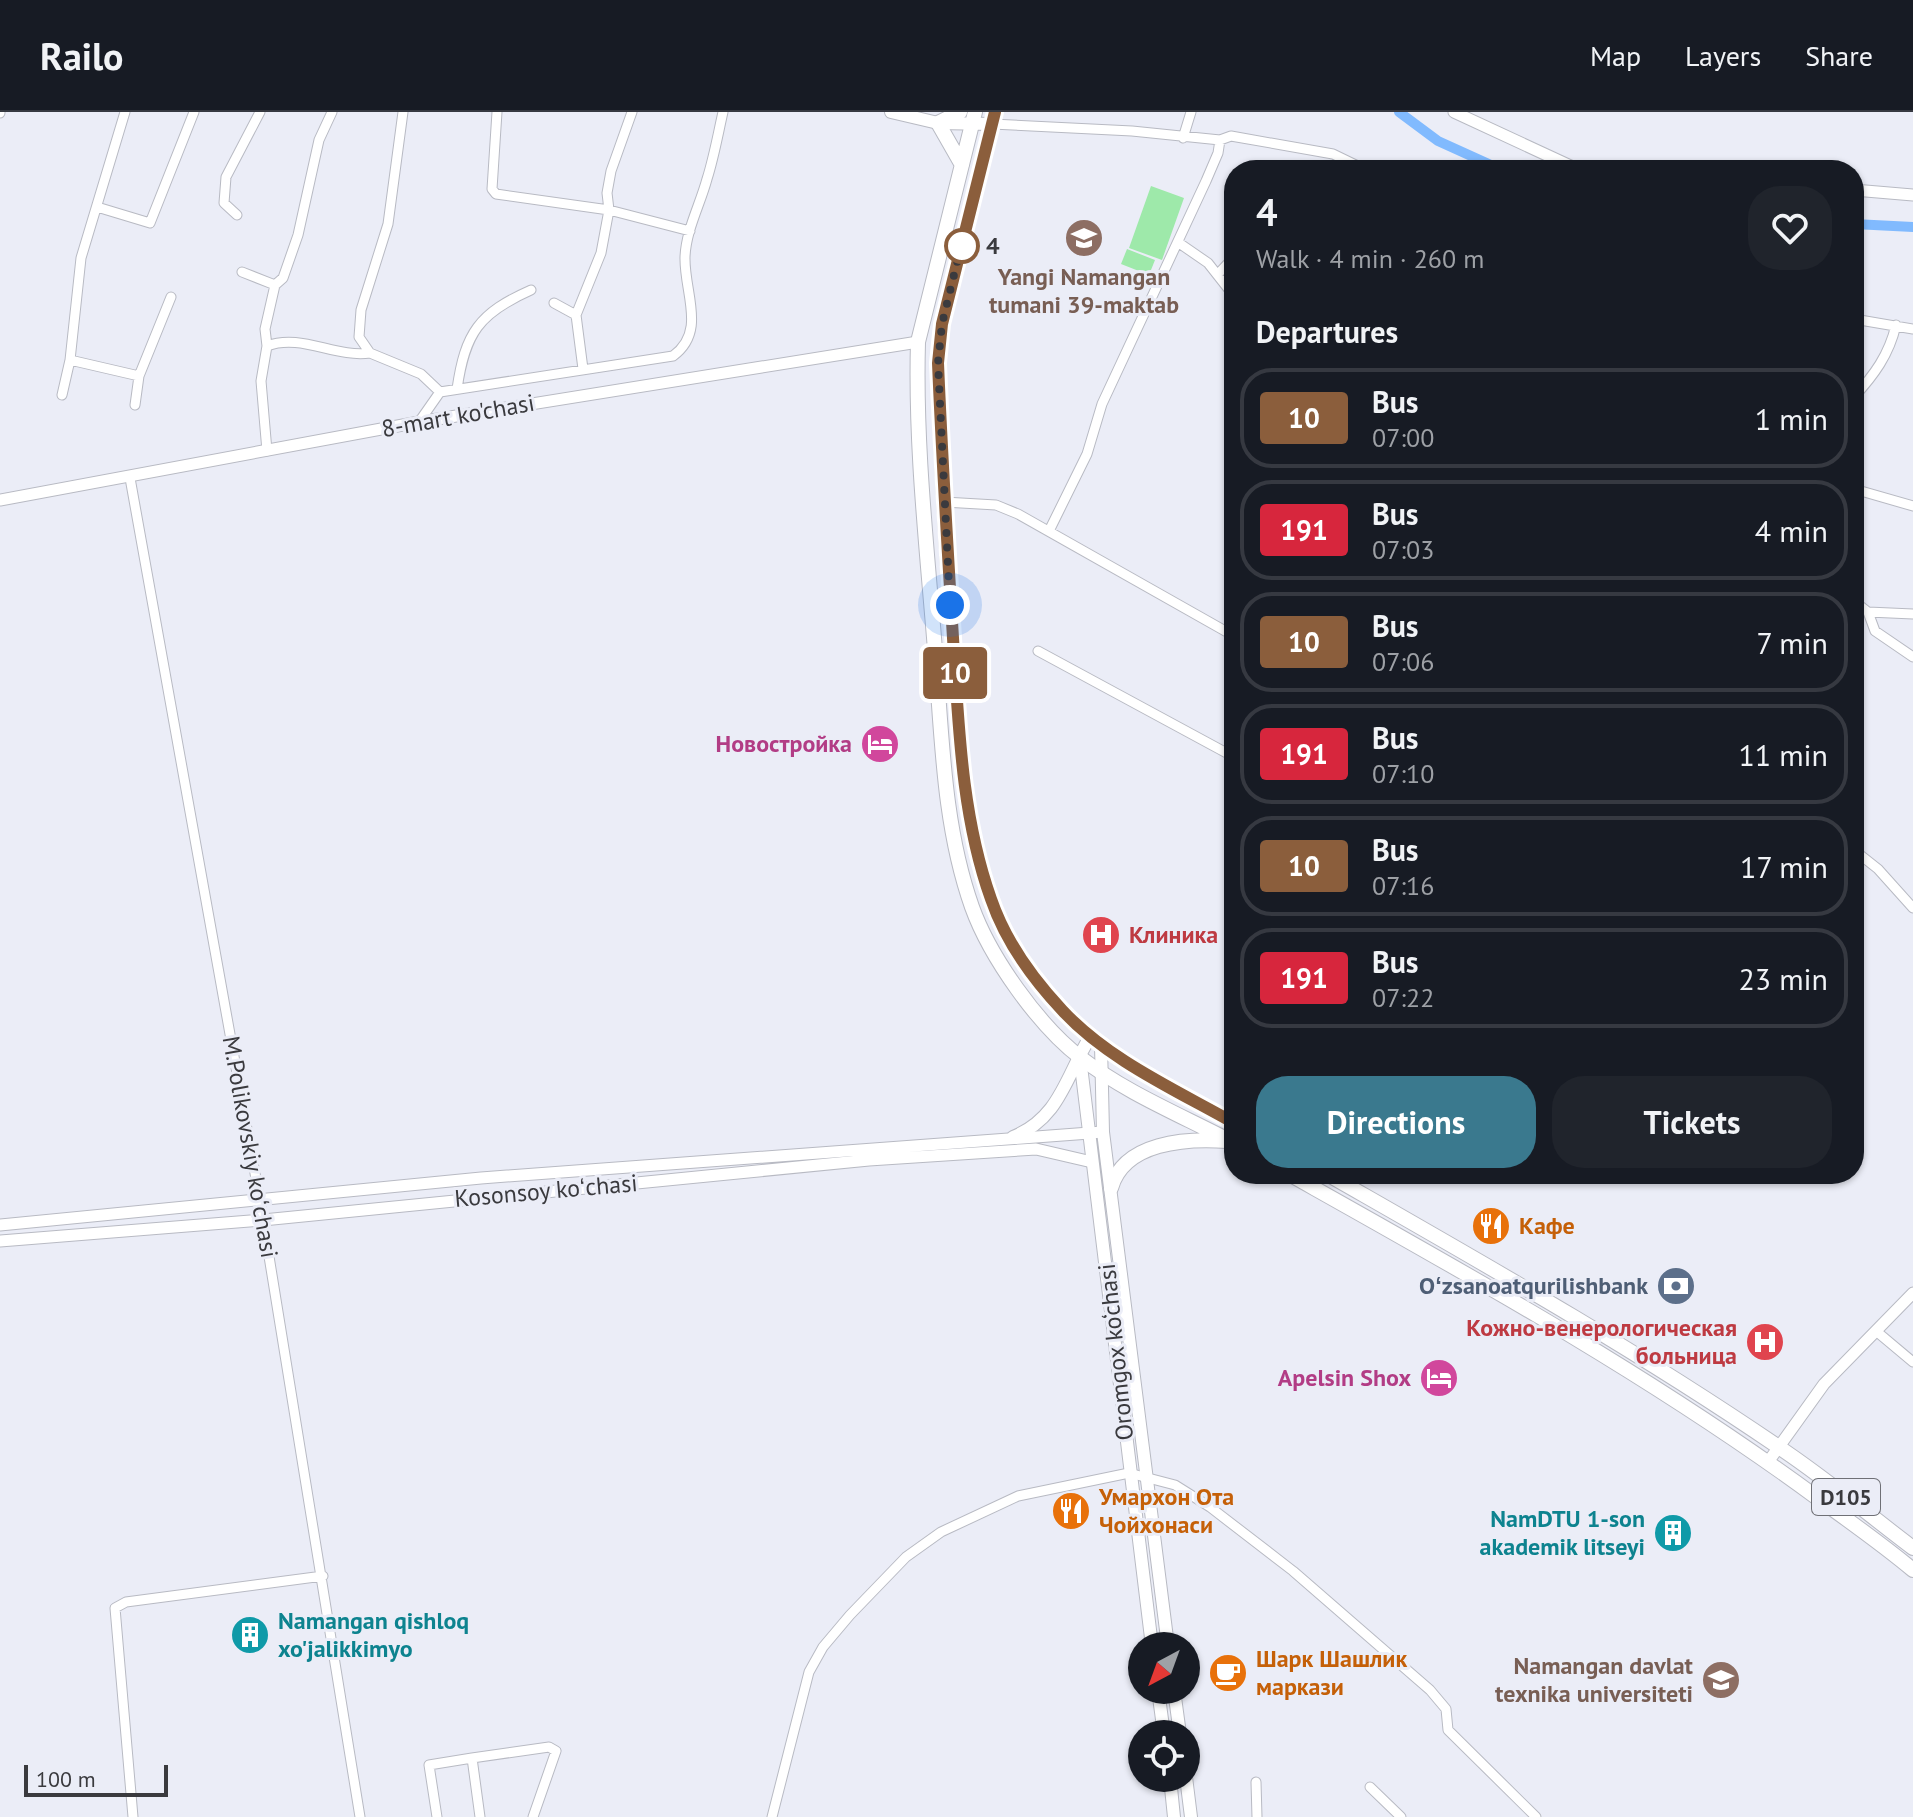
<!DOCTYPE html>
<meta charset="utf-8">
<style>
body{margin:0;font-family:"PT Sans",sans-serif;background:#20242c;color:#f1f3f6;height:100vh;display:flex;flex-direction:column;font-size:30px;white-space:nowrap}
*{box-sizing:border-box;margin:0}
p{font-size:26px;color:#9ea1a6}
.icon{flex:none;width:44px;height:44px;fill:none;stroke:currentColor;stroke-width:2;stroke-linecap:round;stroke-linejoin:round}
.map{position:relative;flex:1;overflow:hidden}
.side{position:absolute;left:1224px;top:48px;width:640px;height:1024px;display:flex;flex-direction:column;background:#171b24;border-radius:32px;box-shadow:0 2px 6px #0004}
.side>*{flex:none}
.badge{padding:0 16px;border-radius:6px;font-size:28px;line-height:52px}
.needle{width:52px;rotate:221deg}
.controls{position:absolute;left:1128px;top:1520px;display:grid;gap:16px}
.controls a{display:grid;place-items:center;width:72px;height:72px;border-radius:50%;background:#171b24;box-shadow:0 2px 6px #0004;font-size:40px}
.scale{position:absolute;left:24px;bottom:20px;width:144px;box-sizing:border-box;padding-left:8px;border:4px solid #3a3a3e;border-top:0;font-size:22px;line-height:28px;white-space:nowrap;color:#3a3a3e;-webkit-text-stroke:6px #ebedf7;paint-order:stroke}
.you{position:absolute;width:40px;height:40px;margin:-20px;border:6px solid #fff;border-radius:50%;background:#1a73e8;box-shadow:0 0 0 12px #1a73e833}
.map>.badge{position:absolute;translate:-50% -50%;box-shadow:0 0 0 4px #fff}
h2{padding:0 32px;font-size:30px;line-height:72px}
.round{display:grid;place-items:center;flex:none;width:84px;height:84px;border-radius:32px;background:#20242c}
.head{display:flex;align-items:center;justify-content:space-between;height:136px;padding:0 32px}
h1{font-size:38px;font-weight:700;line-height:60px}
.button{display:flex;gap:16px;margin-top:auto;padding:16px 32px}
.button a{flex:1;height:92px;border-radius:32px;background:#3a798e;color:#fff;font-size:32px;font-weight:700;line-height:92px;text-align:center}
.button a+a{background:#20242c;color:#f1f3f6}
ul{padding:0;list-style:none}
li{display:flex;align-items:center;gap:24px;height:100px;margin:0 16px 12px;padding:0 16px;border:4px solid #363941;border-radius:32px}
li div{flex:1}
li b{display:block;font-size:30px}
li em{font-style:normal}
li .badge{min-width:88px;font-weight:700;text-align:center}
header{display:flex;align-items:center;gap:48px;box-sizing:border-box;height:112px;padding:0 40px;background:#171b24;border-bottom:2px solid #363941}
header strong{font-size:38px}
nav{display:flex;gap:44px;margin-inline-start:auto;font-size:28px}
.map>svg:first-child{display:block}
.green{fill:#9ee9aa}
.lines{fill:none;stroke-linecap:round;stroke-linejoin:round}
.canal{stroke:#81bafe;stroke-width:10}
.minor-casing{stroke:#b8bac3;stroke-width:11}
.tertiary-casing{stroke:#b8bac3;stroke-width:13}
.secondary-casing{stroke:#b8bac3;stroke-width:14}
.primary-casing{stroke:#b8bac3;stroke-width:16}
.minor{stroke:#fff;stroke-width:9}
.tertiary{stroke:#fff;stroke-width:11}
.secondary{stroke:#fff;stroke-width:12}
.primary{stroke:#fff;stroke-width:14}
.line-casing{stroke:#fff;stroke-width:18}
.line{stroke:#8b5e3c;stroke-width:12}
.walk{stroke:#3a3a3e;stroke-width:8;stroke-dasharray:0 14.4}
.stop-dot{fill:#fff;stroke:#8b5e3c;stroke-width:4}
.labels{text-anchor:middle;stroke-width:6;stroke-linejoin:round;paint-order:stroke}
.shield{fill:#ebedf7;stroke:#6f7076;stroke-width:2}
.shield-label{font-size:22px;font-weight:bold;fill:#3a3a3e}
.stop-label{font-size:24px;font-weight:bold;fill:#3a3a3e;stroke:#ebedf7;text-anchor:start}
.education-label{font-size:24px;font-weight:bold;fill:#785e54;stroke:#ebedf7}
.street-label{font-size:24px;fill:#3a3a3e;stroke:#ebedf7}
.hotel-label{font-size:24px;font-weight:bold;fill:#b23c85;stroke:#ebedf7;text-anchor:end}
.health-label{font-size:24px;font-weight:bold;fill:#be3a42;stroke:#ebedf7;text-anchor:start}
.food-label{font-size:24px;font-weight:bold;fill:#c56008;stroke:#ebedf7;text-anchor:start}
.service-label{font-size:24px;font-weight:bold;fill:#4e5e75;stroke:#ebedf7;text-anchor:end}
.culture-label{font-size:24px;font-weight:bold;fill:#0d838f;stroke:#ebedf7;text-anchor:end}
</style>
<header>
<strong>Railo</strong>
<nav><a>Map</a><a>Layers</a><a>Share</a></nav>
</header>
<div class="map">
<svg width="1913" height="1705" viewBox="0 0 1913 1705">
<rect width="100%" height="100%" fill="#ebedf7"/>
<path class="green" d="M1151 74 1184 86 1162 148 1129 136Z
M1127 137 1155 148 1149 163 1121 152Z"/>
<g class="lines">
<path class="canal" d="M1399 0 1438 29 1502 58
M1854 112 1913 115"/>
<defs>
<path id="minor" d="M403 0 388 112 361 198 359 225 370 241 421 262 440 280
M497 0 492 77 496 82 609 98 690 119
M0 1V0
M992 12 1132 19 1220 28 1231 24 1333 42 1366 58
M1183 26 1191 0
M97 95 150 111 194 0
M237 103 224 91 226 65 260 0
M1179 131 1208 151 1234 184
M242 160 275 173
M1218 162 1234 145
M554 191 576 203
M1854 207 1913 217
M267 234C301 221 335 246 370 241
M70 248 139 264 171 185
M583 257 576 203 601 141 609 98 607 81 611 59 632 0
M457 277C465 221 479 201 531 178
M62 283 70 248 81 146 125 0
M1854 285C1874 263 1889 243 1896 213
M135 293 139 264
M419 310 440 280 673 244C707 219 684 181 685 145 686 118 700 93 707 67 714 45 718 22 723 0
M267 339 261 269 267 234 265 217 275 173 283 166 298 123 319 28 332 0
M130 366 260 1089 360 1705
M1854 377 1913 394
M944 390 996 393 1018 402 1234 524
M1050 417 1087 342 1102 292 1206 69 1218 41 1220 28
M1854 489 1868 500
M1868 500 1875 519 1913 545
M1868 500 1913 502
M1038 539 1234 645
M1854 738 1878 757 1913 796
M1876 1219 1913 1250
M1256 1670 1257 1705
M1370 1675 1401 1705
M133 1705 115 1496 126 1490 323 1464
M437 1705 429 1653 472 1646
M480 1705 472 1646 549 1635 556 1639 533 1705
M772 1705 809 1560 823 1535 850 1503 906 1445 941 1420 1018 1384 1129 1361 1175 1373 1210 1395 1293 1459 1430 1578 1446 1597 1448 1618 1536 1705"/>
<path id="tertiary" d="M1454 0 1579 58
M1854 78 1913 83
M0 388 419 310 918 230
M0 1113 481 1066 1103 1020
M0 1129 263 1108 869 1048 1036 1037 1092 1050
M1768 1350 1824 1272 1913 1181"/>
<path id="secondary" d="M891 0 938 11 992 12
M1101 933 1103 1020 1168 1534
M1080 946 1152 1534
M1013 1025C1060 1006 1066 964 1090 925
M1158 1578 1164 1622
M1174 1578 1180 1622
M1186 1665 1191 1705
M1170 1666 1174 1705"/>
<path id="primary" d="M960 0 938 11 962 53
M975 0 918 230C915 333 927 436 935 538 942 624 943 713 972 795 990 845 1038 913 1081 946 1126 981 1183 1004 1234 1031
M995 0 942 212 938 251C941 346 947 441 953 536 959 620 962 707 991 787 1005 828 1033 866 1062 899 1107 948 1176 978 1234 1011
M1289 1062C1469 1163 1650 1263 1816 1385 1849 1409 1882 1432 1913 1458
M1327 1062C1479 1149 1632 1235 1777 1334 1824 1365 1868 1402 1913 1436
M1111 1076C1124 1030 1186 1026 1227 1029"/>
</defs>
<use href="#minor" class="minor-casing"/>
<use href="#tertiary" class="tertiary-casing"/>
<use href="#secondary" class="secondary-casing"/>
<use href="#primary" class="primary-casing"/>
<use href="#minor" class="minor"/>
<use href="#tertiary" class="tertiary"/>
<use href="#secondary" class="secondary"/>
<use href="#primary" class="primary"/>
</g>
<g class="lines">
<defs>
<path id="line" d="M995 0 942 212 938 251C942 348 948 445 954 542 959 623 963 709 991 787 1005 828 1032 866 1062 898 1108 948 1176 978 1234 1011"/>
</defs>
<use href="#line" class="line-casing"/>
<use href="#line" class="line"/>
<path class="walk" d="M950 493 938 251 942 212 963 126 962 134"/>
</g>
<defs>
<symbol id="school-disc" viewBox="-11 -11 22 22"><circle r="9.5" fill="#8d6e63" stroke="#ebedf7"/><path d="M0-5L7-2L0 1L-7-2ZM-4 1L0 2.5L4 1V4Q0 6-4 4Z" fill="#fff"/></symbol>
<symbol id="hotel-disc" viewBox="-11 -11 22 22"><circle r="9.5" fill="#d1479c" stroke="#ebedf7"/><path d="M-6-4.5h1.5V1H6V5H4.5V3h-9V5H-6ZM-4 0a1.8 1.8 0 1 1 3.6 0ZM.5 0V-2.5h3Q6-2.5 6 0Z" fill="#fff"/></symbol>
<symbol id="hospital-disc" viewBox="-11 -11 22 22"><circle r="9.5" fill="#e0444e" stroke="#ebedf7"/><path d="M-5-5h3v3.5h4V-5h3V5h-3V1.5h-4V5h-3Z" fill="#fff"/></symbol>
<symbol id="restaurant-disc" viewBox="-11 -11 22 22"><circle r="9.5" fill="#e8710a" stroke="#ebedf7"/><path d="M-5-6h1v4h1v-4h1v4h1v-4h1v5L-1.5 .5V6h-2V.5L-5-1ZM5-6V6H3V1.5H1.5Q1.5-4 5-6Z" fill="#fff"/></symbol>
<symbol id="bank-disc" viewBox="-11 -11 22 22"><circle r="9.5" fill="#5c6f8a" stroke="#ebedf7"/><path d="M-6-4H6V4H-6ZM0-2.3a2.3 2.3 0 1 0 0 4.6a2.3 2.3 0 1 0 0-4.6Z" fill="#fff"/></symbol>
<symbol id="building-disc" viewBox="-11 -11 22 22"><circle r="9.5" fill="#0f9aa8" stroke="#ebedf7"/><path d="M-4-6H4V6H1V3H-1V6H-4ZM-2.5-4.3h1.7v1.8h-1.7ZM.8-4.3h1.7v1.8H.8ZM-2.5-1h1.7V.8h-1.7ZM.8-1h1.7V.8H.8Z" fill="#fff"/></symbol>
<symbol id="cafe-disc" viewBox="-11 -11 22 22"><circle r="9.5" fill="#e8710a" stroke="#ebedf7"/><path d="M-5.5-4.5H6V0H3Q3 3.5 0 3.5H-2.5Q-5.5 3.5-5.5 0ZM3-3.2v2h1.7v-2ZM-6 4.5H4V6H-6Z" fill="#fff"/></symbol>
<symbol id="university-disc" viewBox="-11 -11 22 22"><circle r="9.5" fill="#8d6e63" stroke="#ebedf7"/><path d="M0-5L7-2L0 1L-7-2ZM-4 1L0 2.5L4 1V4Q0 6-4 4Z" fill="#fff"/></symbol>
</defs>
<g fill-rule="evenodd">
<use href="#school-disc" x="1062" y="104" width="44" height="44"/>
<use href="#hotel-disc" x="858" y="610" width="44" height="44"/>
<use href="#hospital-disc" x="1079" y="801" width="44" height="44"/>
<use href="#restaurant-disc" x="1469" y="1092" width="44" height="44"/>
<use href="#bank-disc" x="1654" y="1152" width="44" height="44"/>
<use href="#hospital-disc" x="1743" y="1208" width="44" height="44"/>
<use href="#hotel-disc" x="1417" y="1244" width="44" height="44"/>
<use href="#restaurant-disc" x="1049" y="1377" width="44" height="44"/>
<use href="#building-disc" x="1651" y="1399" width="44" height="44"/>
<use href="#building-disc" x="228" y="1501" width="44" height="44"/>
<use href="#cafe-disc" x="1206" y="1539" width="44" height="44"/>
<use href="#university-disc" x="1699" y="1546" width="44" height="44"/>
</g>
<circle class="stop-dot" cx="962" cy="134" r="16"/>
<g class="labels">
<rect class="shield" x="1812" y="1367" width="68" height="36" rx="6"/>
<g class="shield-label">
<text x="1846" y="1393">D105</text>
</g>
<g class="stop-label">
<text x="986" y="142">4</text>
</g>
<g class="education-label">
<text x="1084" y="173">Yangi Namangan<tspan x="1084" dy="28">tumani 39-maktab</tspan></text>
<text x="1693" y="1562" text-anchor="end">Namangan davlat<tspan x="1693" dy="28">texnika universiteti</tspan></text>
</g>
<g class="street-label">
<text transform="translate(458 304) rotate(-10)" y="8">8-mart ko'chasi</text>
<text transform="translate(250 1035) rotate(80)" y="8">M.Polikovskiy koʻchasi</text>
<text transform="translate(546 1079) rotate(-5)" y="8">Kosonsoy koʻchasi</text>
<text transform="translate(1116 1240) rotate(-96)" y="8">Oromgox ko‘chasi</text>
</g>
<g class="hotel-label">
<text x="852" y="640">Новостройка</text>
<text x="1411" y="1274">Apelsin Shox</text>
</g>
<g class="health-label">
<text x="1129" y="831">Клиника</text>
<text x="1737" y="1224" text-anchor="end">Кожно-венерологическая<tspan x="1737" dy="28">больница</tspan></text>
</g>
<g class="food-label">
<text x="1519" y="1122">Кафе</text>
<text x="1099" y="1393">Умархон Ота<tspan x="1099" dy="28">Чойхонаси</tspan></text>
<text x="1256" y="1555">Шарк Шашлик<tspan x="1256" dy="28">маркази</tspan></text>
</g>
<g class="service-label">
<text x="1648" y="1182">Oʻzsanoatqurilishbank</text>
</g>
<g class="culture-label">
<text x="1645" y="1415">NamDTU 1-son<tspan x="1645" dy="28">akademik litseyi</tspan></text>
<text x="278" y="1517" text-anchor="start">Namangan qishloq<tspan x="278" dy="28">xo'jalikkimyo</tspan></text>
</g>
</g>
</svg>
<div class="controls">
<a><svg class="needle" viewBox="-14 -14 28 28"><path d="M0-13l5 13h-10z" fill="#e53935"/><path d="M0 13l5-13h-10z" fill="#9ea1a6"/></svg></a>
<a><svg class="icon" aria-label="locate" viewBox="0 0 24 24"><circle cx="12" cy="12" r="6"/><path d="M12 2v4M12 18v4M2 12h4M18 12h4"/></svg></a>
</div>
<div class="scale">100 m</div>
<div class="you" style="left:950px;top:493px"></div>
<b class="badge" style="left:955px;top:561px;background:#8b5e3c;color:#fff">10</b>
<section class="side">
<div class="head"><div><h1>4</h1><p>Walk · 4 min · 260 m</p></div><a class="round"><svg class="icon" aria-label="heart" viewBox="0 0 24 24"><path d="M12 20l-8-8c-3-5 5-10 8-4 3-6 11-1 8 4z"/></svg></a></div>
<h2>Departures</h2>
<ul>
<li><span class="badge" style="background:#8b5e3c;color:#fff">10</span><div><b>Bus</b><p>07:00</p></div><em>1 min</em></li>
<li><span class="badge" style="background:#d7263d;color:#fff">191</span><div><b>Bus</b><p>07:03</p></div><em>4 min</em></li>
<li><span class="badge" style="background:#8b5e3c;color:#fff">10</span><div><b>Bus</b><p>07:06</p></div><em>7 min</em></li>
<li><span class="badge" style="background:#d7263d;color:#fff">191</span><div><b>Bus</b><p>07:10</p></div><em>11 min</em></li>
<li><span class="badge" style="background:#8b5e3c;color:#fff">10</span><div><b>Bus</b><p>07:16</p></div><em>17 min</em></li>
<li><span class="badge" style="background:#d7263d;color:#fff">191</span><div><b>Bus</b><p>07:22</p></div><em>23 min</em></li>
</ul>
<div class="button"><a>Directions</a><a>Tickets</a></div>
</section>
</div>
